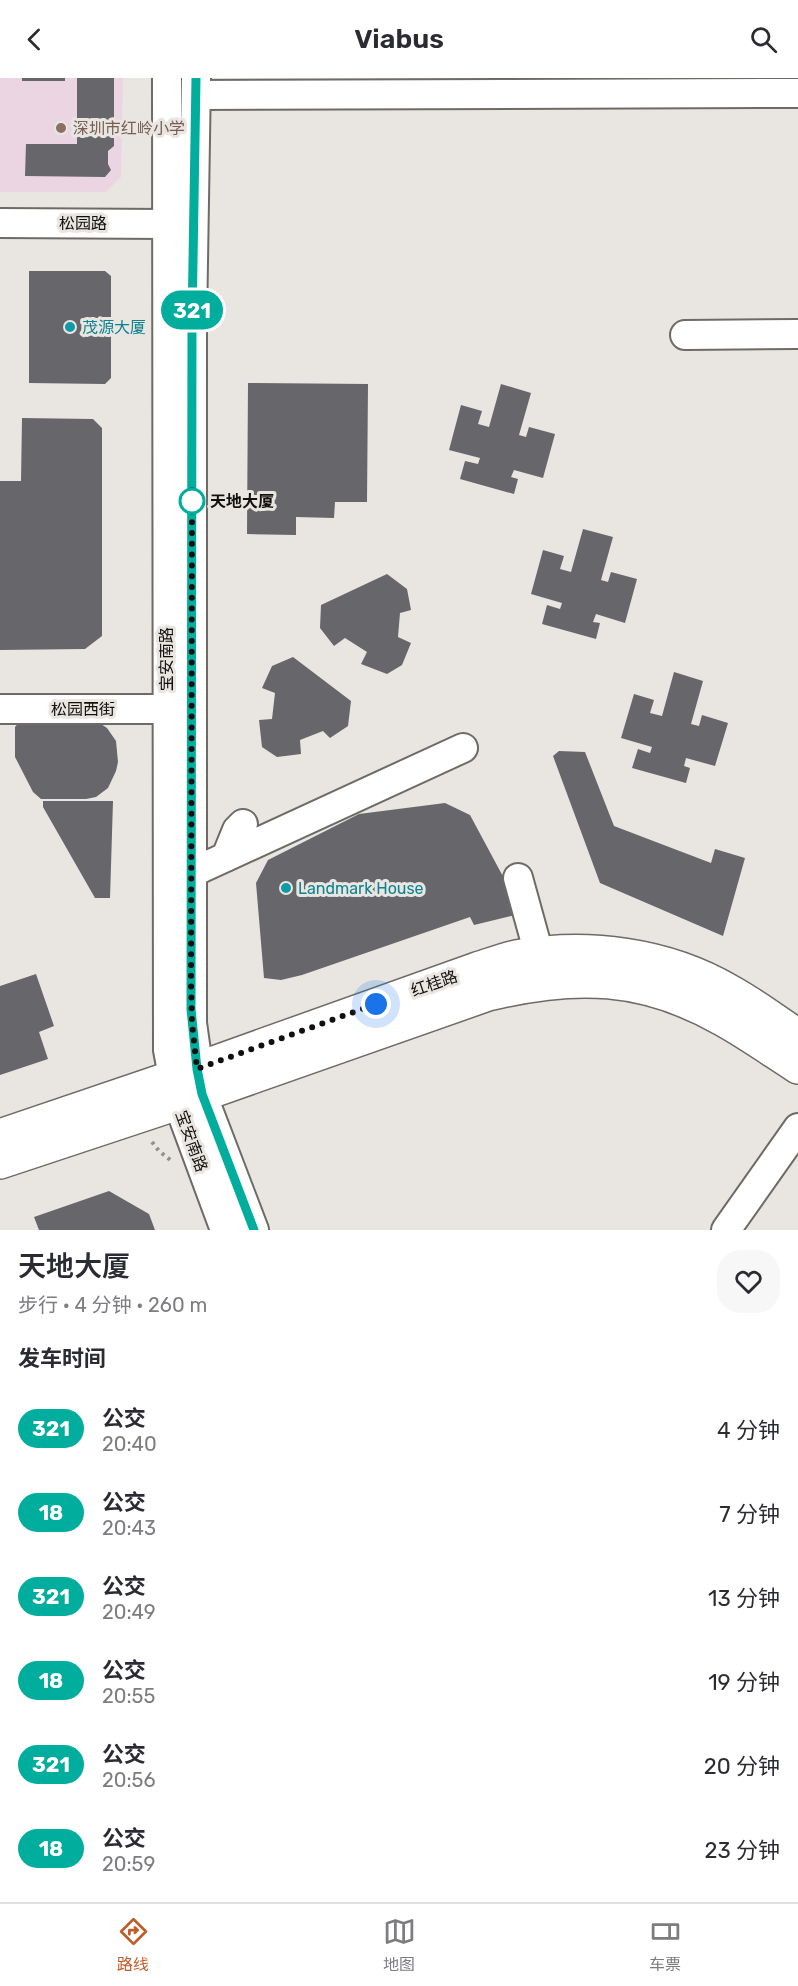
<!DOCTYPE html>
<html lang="zh">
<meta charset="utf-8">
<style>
body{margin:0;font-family:Rubik,"Noto Sans SC",sans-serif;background:#f7f7f7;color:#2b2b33;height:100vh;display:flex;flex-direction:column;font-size:22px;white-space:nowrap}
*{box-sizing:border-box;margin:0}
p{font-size:20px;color:#7c7c81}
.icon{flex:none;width:33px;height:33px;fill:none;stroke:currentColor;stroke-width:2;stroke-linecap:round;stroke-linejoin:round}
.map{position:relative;height:1152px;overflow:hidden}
.panel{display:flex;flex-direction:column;background:#fff;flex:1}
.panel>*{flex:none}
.badge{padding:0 12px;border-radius:20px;font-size:21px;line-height:39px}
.you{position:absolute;width:30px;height:30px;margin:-15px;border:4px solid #fff;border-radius:50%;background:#1a73e8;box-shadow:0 0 0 9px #1a73e833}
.map>.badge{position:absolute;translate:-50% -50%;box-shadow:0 0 0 3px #fff}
h2{padding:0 18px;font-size:22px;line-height:54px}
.round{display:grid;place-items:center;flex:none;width:63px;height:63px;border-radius:24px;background:#f7f7f7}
.summary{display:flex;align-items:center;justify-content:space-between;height:102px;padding:0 18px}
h1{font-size:28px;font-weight:600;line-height:45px}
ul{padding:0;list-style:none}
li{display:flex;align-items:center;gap:18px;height:84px;padding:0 18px}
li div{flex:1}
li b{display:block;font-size:22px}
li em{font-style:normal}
li .badge{min-width:66px;font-weight:700;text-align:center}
header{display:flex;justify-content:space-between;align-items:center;height:78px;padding:0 18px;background:#fff;font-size:27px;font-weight:600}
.tabs{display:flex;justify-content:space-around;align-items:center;height:84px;border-top:2px solid #e1e1e2;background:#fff;font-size:16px;color:#7c7c81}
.tabs a{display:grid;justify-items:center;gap:3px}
.tabs .current{color:#c05c27}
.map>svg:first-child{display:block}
.education{fill:#ebd5e2}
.building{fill:#66666b}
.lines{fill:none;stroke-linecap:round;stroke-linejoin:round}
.minor-casing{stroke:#6e6b67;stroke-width:32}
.major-casing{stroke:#6e6b67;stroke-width:36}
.path{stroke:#92908d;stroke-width:4;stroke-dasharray:3 4.5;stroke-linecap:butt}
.minor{stroke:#fff;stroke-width:28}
.major{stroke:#fff;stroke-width:33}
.line-casing{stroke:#fff;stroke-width:14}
.line{stroke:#01ad9c;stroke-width:9}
.walk{stroke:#11100f;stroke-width:6;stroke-dasharray:0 10.8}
.education-dot{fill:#8d6e63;stroke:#e9e6e2;stroke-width:2}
.culture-dot{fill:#0f9aa8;stroke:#e9e6e2;stroke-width:2}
.stop-dot{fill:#fff;stroke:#01ad9c;stroke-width:3}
.labels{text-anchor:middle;stroke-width:6;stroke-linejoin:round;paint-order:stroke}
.education-label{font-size:16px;fill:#785e54;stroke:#e9e6e2;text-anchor:start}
.street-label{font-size:16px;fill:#11100f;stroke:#e9e6e2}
.culture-label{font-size:16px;fill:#0d838f;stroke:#e9e6e2;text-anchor:start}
.stop-label{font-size:16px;font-weight:bold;fill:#11100f;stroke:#e9e6e2;text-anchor:start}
</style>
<header><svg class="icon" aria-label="back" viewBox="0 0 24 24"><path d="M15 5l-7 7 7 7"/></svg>Viabus<svg class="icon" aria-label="search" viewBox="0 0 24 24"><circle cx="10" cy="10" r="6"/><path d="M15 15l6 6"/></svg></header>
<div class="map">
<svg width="798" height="1152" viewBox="0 0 798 1152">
<rect width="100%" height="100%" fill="#e9e6e2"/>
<path class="education" d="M0 0H123L121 99 106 114H0Z"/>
<path class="building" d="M22 0H65V3H22Z
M77 0H114V68L108 73V86L111 92 105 99 25 98 26 66H77Z
M29 193H105L111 198V300L105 306 29 305Z
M248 305 368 306 367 424H335L334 440 296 439V457L247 456Z
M501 306 531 315 519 357 526 359 529 349 555 356 543 400 514 392 511 399 518 401 514 416 460 401 465 383 478 386 480 380 449 372 461 327 482 333 478 346 489 349Z
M22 340 93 341 102 350V558L85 571 0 572V403H21Z
M583 451 613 459 601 502 608 504 611 494 637 501 625 545 596 536 593 544 600 545 596 561 542 546 547 527 560 531 562 525 531 516 543 472 564 478 560 491 571 494Z
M387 496 407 511 411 532 400 535 398 559 411 565 402 587 387 596 361 586 367 574 345 560 334 568 320 550 321 527Z
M293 579 351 623 348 648 330 660 323 653 300 662 301 676 277 679 262 669 259 642 272 641 275 615 262 610 272 588Z
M674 594 703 603 691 646 699 648 702 637 728 645 715 688 686 680 684 688 690 690 686 705 632 690 638 671 650 675 652 669 621 660 634 616 654 622 650 635 662 638Z
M95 642 107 650 116 663 118 684 116 693 108 710 96 719 86 721H41L33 714 15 679V649L20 643Z
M559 673 585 674 614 748 711 785 715 771 745 780 723 858 600 805 553 678Z
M43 723H113L110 820H95L43 729Z
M445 725 470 737 521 832 515 837 474 847 470 839 302 897 281 902 264 900 256 805 268 782 359 736Z
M36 896 54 948 39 954 48 981 0 997V908Z
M109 1113 149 1136 155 1152H39L34 1139Z"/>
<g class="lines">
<defs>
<path id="minor" d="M167 0 168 972 178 1025 225 1152
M196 0 192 245V945L202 1016 254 1152
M196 17 798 15
M0 145 166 146
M685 257 798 256
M0 631H166
M226 779 237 752 243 746
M191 795 463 670
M518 800 539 876
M726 1152 798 1050"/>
<path id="major" d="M0 1058 197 991 477 891C490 887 503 882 516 879 587 866 666 876 729 913 753 926 775 943 798 958
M0 1084 178 1025 488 916C575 895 644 896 724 942 749 956 773 973 798 989"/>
</defs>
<use href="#minor" class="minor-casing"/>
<use href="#major" class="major-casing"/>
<path class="path" d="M152 1064 159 1073 173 1084"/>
<use href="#minor" class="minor"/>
<use href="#major" class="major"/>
</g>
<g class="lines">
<defs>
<path id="line" d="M196 0 192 245 191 931 197 991 202 1016 254 1152"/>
</defs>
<use href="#line" class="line-casing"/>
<use href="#line" class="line"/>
<path class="walk" d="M192 423V412L191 905 192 945 197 991 376 926"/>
</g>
<circle class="education-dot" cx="61" cy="50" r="6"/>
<g class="culture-dot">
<circle cx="70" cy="249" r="6"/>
<circle cx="286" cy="810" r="6"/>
</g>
<circle class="stop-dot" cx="192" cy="423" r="12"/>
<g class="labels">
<g class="education-label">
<text x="73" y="56">深圳市红岭小学</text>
</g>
<g class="street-label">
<text x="83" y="151">松园路</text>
<text transform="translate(166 581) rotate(-90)" y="6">宝安南路</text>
<text x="83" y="637">松园西街</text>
<text transform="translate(434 905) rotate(-19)" y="6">红桂路</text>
<text transform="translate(192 1063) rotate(70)" y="6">宝安南路</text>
</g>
<g class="culture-label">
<text x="82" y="255">茂源大厦</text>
<text x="298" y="816">Landmark House</text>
</g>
<g class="stop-label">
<text x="210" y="429">天地大厦</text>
</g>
</g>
</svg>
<div class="you" style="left:376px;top:926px"></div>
<b class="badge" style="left:192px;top:232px;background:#01ad9c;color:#fff">321</b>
</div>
<section class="panel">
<div class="summary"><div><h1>天地大厦</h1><p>步行 · 4 分钟 · 260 m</p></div><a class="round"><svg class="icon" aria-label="heart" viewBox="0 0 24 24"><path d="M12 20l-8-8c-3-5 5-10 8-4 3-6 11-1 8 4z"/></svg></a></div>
<h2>发车时间</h2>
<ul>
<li><span class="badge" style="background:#01ad9c;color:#fff">321</span><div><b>公交</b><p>20:40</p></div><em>4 分钟</em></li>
<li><span class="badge" style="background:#01ad9c;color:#fff">18</span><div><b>公交</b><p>20:43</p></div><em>7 分钟</em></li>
<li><span class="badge" style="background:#01ad9c;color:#fff">321</span><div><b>公交</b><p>20:49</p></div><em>13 分钟</em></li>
<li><span class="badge" style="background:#01ad9c;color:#fff">18</span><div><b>公交</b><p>20:55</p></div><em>19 分钟</em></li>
<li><span class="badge" style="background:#01ad9c;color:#fff">321</span><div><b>公交</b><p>20:56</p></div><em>20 分钟</em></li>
<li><span class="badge" style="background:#01ad9c;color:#fff">18</span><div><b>公交</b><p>20:59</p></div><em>23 分钟</em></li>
</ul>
</section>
<nav class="tabs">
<a class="current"><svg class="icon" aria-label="directions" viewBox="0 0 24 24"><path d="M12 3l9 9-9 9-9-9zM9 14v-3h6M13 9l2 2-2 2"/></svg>路线</a>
<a><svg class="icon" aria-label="map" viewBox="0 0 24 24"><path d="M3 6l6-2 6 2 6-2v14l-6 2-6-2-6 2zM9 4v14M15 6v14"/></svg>地图</a>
<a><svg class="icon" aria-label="tickets" viewBox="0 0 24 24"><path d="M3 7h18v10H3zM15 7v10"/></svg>车票</a>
</nav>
